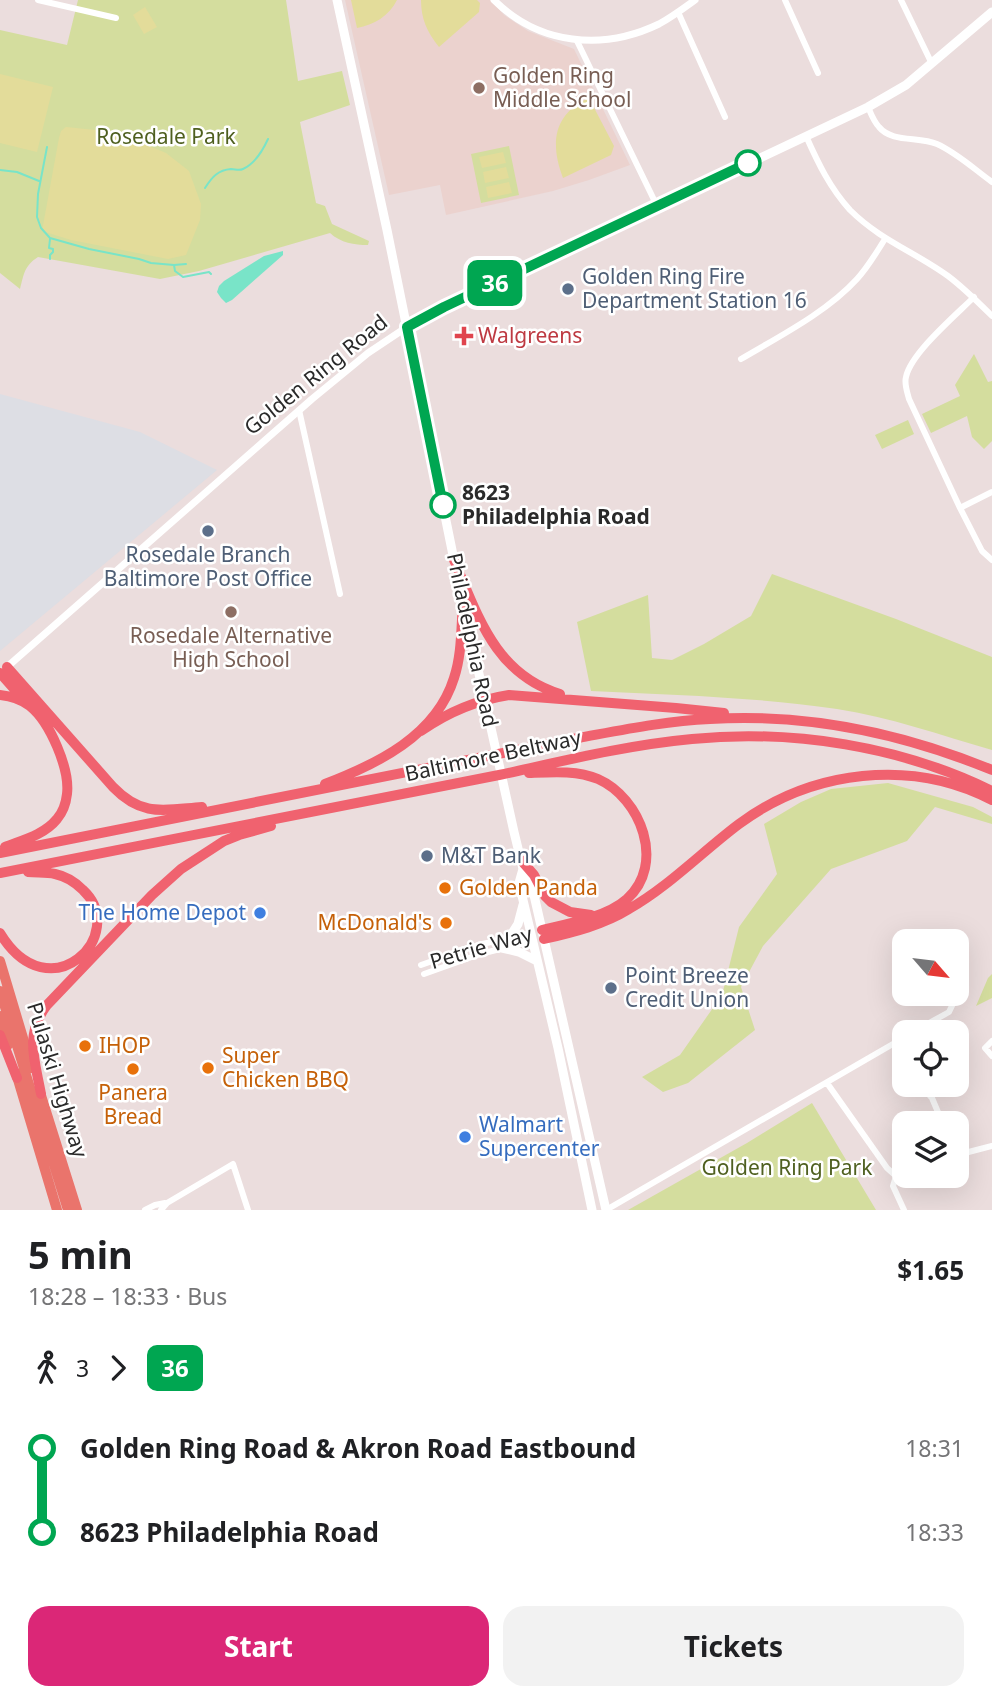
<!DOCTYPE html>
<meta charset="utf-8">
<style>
body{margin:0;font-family:"Noto Sans",sans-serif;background:#f2f2f2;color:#202124;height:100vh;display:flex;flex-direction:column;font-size:26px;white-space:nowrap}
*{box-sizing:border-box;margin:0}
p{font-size:23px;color:#757577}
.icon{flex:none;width:38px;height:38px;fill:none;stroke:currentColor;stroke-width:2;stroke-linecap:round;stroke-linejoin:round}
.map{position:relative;height:1210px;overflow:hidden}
.sheet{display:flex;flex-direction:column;background:#fff;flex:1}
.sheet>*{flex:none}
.badge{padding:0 14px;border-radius:10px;font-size:24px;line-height:46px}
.needle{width:46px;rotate:118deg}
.fabs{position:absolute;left:892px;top:929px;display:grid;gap:14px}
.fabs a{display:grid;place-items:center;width:77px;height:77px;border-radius:14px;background:#fff;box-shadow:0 7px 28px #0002;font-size:35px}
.map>.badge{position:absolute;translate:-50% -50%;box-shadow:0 0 0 4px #fff}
.legs{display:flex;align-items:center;gap:10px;height:77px;padding:0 28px;font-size:23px}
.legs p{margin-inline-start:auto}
.overview{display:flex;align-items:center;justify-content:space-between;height:119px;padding:0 28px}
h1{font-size:38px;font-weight:700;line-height:52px}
.cta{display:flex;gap:14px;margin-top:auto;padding:14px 28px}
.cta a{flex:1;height:80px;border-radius:21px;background:#db2777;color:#fff;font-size:28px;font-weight:700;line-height:80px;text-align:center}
.cta a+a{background:#f2f2f2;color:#202124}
ul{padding:0 28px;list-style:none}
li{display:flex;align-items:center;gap:24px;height:84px;font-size:26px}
li i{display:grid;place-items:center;width:10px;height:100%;margin:0 9px;background:currentColor}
li i::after{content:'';width:18px;height:18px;margin:-9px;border:5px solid;border-radius:50%;background:#fff}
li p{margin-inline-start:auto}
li:first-child i{background:linear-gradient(#0000 50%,currentColor 0)}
li:last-child i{background:linear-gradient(currentColor 50%,#0000 0)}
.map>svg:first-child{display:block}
.industrial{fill:#dddee4}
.education{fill:#ebd2ce}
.green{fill:#d4dd9e}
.pitch{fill:#e3dc9a}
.water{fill:#79e4c8}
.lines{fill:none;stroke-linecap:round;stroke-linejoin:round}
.stream{stroke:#79e4c8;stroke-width:2}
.minor{stroke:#fff;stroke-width:6}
.tertiary{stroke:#fff;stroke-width:7}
.secondary{stroke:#fff;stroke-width:9}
.trunk{stroke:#ea746c;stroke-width:10}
.motorway{stroke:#f0626f;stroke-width:10}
.line-1-casing{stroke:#fff;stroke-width:16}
.line-1{stroke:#00a651;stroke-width:10}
.education-dot{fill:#8d6e63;stroke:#fff;stroke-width:2.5}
.stop-1-dot{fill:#fff;stroke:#00a651;stroke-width:3.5}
.service-dot{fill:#5c6f8a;stroke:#fff;stroke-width:2.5}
.health-dot{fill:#e0444e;stroke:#fff;stroke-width:2.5}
.food-dot{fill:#e8710a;stroke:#fff;stroke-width:2.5}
.shop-dot{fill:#3f7fe0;stroke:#fff;stroke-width:2.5}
.labels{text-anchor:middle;stroke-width:5;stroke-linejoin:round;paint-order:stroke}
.education-label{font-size:21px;fill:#785e54;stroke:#fff;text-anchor:start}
.park-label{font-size:21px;fill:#4f6020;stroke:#fff}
.service-label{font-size:21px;fill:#4e5e75;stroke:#fff;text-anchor:start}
.health-label{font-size:21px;fill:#be3a42;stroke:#fff;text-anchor:start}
.street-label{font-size:21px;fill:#2a2a2a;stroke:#fff}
.stop-label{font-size:21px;font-weight:bold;fill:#2a2a2a;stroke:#fff;text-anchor:start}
.food-label{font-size:21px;fill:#c56008;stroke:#fff;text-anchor:start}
.shop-label{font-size:21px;fill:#366cbe;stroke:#fff;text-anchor:end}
</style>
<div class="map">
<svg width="992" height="1210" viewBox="0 0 992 1210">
<rect width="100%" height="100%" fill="#ebdddd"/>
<path class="industrial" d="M0 394 140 432 217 470 0 651Z"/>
<path class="education" d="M345 0H491L504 15 528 31 574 49 630 165 589 180 553 191 446 215 440 185 389 195Z"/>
<path class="green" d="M78 0H286L298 81 342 71 350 105 300 122 316 203 325 206 332 224 369 241 368 245C354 245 341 243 330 233L199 271 160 279 38 257C24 266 24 274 20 289L0 273V30L67 45Z
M509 146 519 195 481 203 471 154Z
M974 354 988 382 992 381V441L984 449 972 437 967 416 931 433 922 414 960 396 955 385Z
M908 420 914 434 882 449 875 435Z
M772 574 896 619 992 657V750C940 735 890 717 837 709 756 697 673 695 591 691L577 622 648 595 652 658 672 660 704 644 751 616Z
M888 783 973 807 992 817V824L935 807 907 841 831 869 763 946 741 987 755 1030 688 1083 663 1092 642 1077 680 1055 722 995 739 927 777 874 764 824 801 802 831 789Z
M992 974V998L976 1006 988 978Z
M812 1103 876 1210H628L747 1143Z"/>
<path class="pitch" d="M351 0H397C389 16 374 25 357 28Z
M421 0H477L480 3 479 12 439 47C427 32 421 19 421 0Z
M145 7 157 27 144 34 133 15Z
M0 74 53 87 37 152 0 143Z
M589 98 614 146 611 155 563 178C550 144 553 114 589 98Z
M66 127 115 132 166 153 189 171 201 204 200 220 186 255 168 259 71 240 42 231 59 138 61 131Z
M503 152 506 163 482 168 479 157Z
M506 167 509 178 485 183 483 172Z
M509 182 512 193 488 198 486 187Z"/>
<path class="water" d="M283 251V255L232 300 226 303 221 298 217 292 219 286 224 281 264 256Z"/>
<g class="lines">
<path class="stream" d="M47 147 38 194 37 217 41 228 50 238 89 249 139 259 151 263 174 265 186 264
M0 170 17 172 39 181
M205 188C212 177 218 170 231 169 235 169 239 171 243 169 254 164 263 150 268 139
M50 259V255L53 252V249L49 248 50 239
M174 265 175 271 183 277 209 272 211 274"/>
<path class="minor" d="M38 0 116 18
M785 0 818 73
M901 0 932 64
M678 12 725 117
M577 41 657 206
M868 107C871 114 874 122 879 127 892 143 919 136 937 144 957 153 974 169 992 182
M806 136C818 163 830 188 850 210 880 240 915 252 948 276 964 288 978 302 992 316
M974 297C956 315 911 353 906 377 904 384 907 391 909 399L960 508 982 551 992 560
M741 359C780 336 827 312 857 279 868 267 876 253 885 239
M299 410 340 594
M960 508 992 492
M421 965 478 945 531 933
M424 974 480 954 533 941
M913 1032 949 1012 958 993
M992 1041 985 1048 992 1056
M901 1064 905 1068
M827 1083 887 1168 896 1176H906
M920 1085 932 1098 943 1124
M957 1155 992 1146
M896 1176 893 1186 904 1210
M145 1210 155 1205 165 1203
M161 1210 167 1203 233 1164 248 1210
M606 1210 905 1037"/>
<path class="tertiary" d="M494 0C539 45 603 51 659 24 672 17 684 8 695 0
M7 667 312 399 368 353 407 327"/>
<path class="secondary" d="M337 0 387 230 455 565
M407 327 445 307 868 107 906 85 992 12
M458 579 514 832 523 869 531 882 606 1210
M523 869 519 883 558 1048 592 1210
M509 938 518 924 523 905
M502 948 519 952 537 961"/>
<path class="trunk" d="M0 961 32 1068
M0 991 68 1210
M0 1016 8 1045
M16 1073 57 1210
M39 1089 77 1210"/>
<path class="motorway" d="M454 560C478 616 495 674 560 694
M7 667 113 787C142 817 163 810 202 807
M0 673 24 700
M0 695C11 696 22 700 30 706 50 722 70 769 67 794 66 803 63 812 57 819 44 835 23 840 5 847
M421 731C448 712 477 700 509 695L676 708 724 713
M529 773C552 772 577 770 598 779 641 798 666 864 627 899 607 917 568 924 542 930
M325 784C377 764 436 736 454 678 462 654 461 628 463 603
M0 853 578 738C622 730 665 721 710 719 808 713 902 733 992 770
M521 860 534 875 545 896 551 902 570 912 591 915
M0 873 499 775C563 761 627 745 692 739 792 729 901 746 992 791
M0 933C50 1015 130 934 83 890 75 882 65 876 55 874 46 872 37 873 28 872
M544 939C574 932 603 925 629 909 668 887 703 851 739 824 812 770 911 758 992 800
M0 1035 17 1078
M41 1094C35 1060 24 1035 47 1005L152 895 181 869 224 841 239 835 271 826"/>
</g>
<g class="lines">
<defs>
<path id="line-1" d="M443 505 407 327 444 307 748 163"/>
</defs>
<use href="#line-1" class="line-1-casing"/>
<use href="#line-1" class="line-1"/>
</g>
<g class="education-dot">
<circle cx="479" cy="88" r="7"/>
<circle cx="231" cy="612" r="7"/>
</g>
<g class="stop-1-dot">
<circle cx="748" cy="163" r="12"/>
<circle cx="443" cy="505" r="12"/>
</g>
<g class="service-dot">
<circle cx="568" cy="289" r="7"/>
<circle cx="208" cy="531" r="7"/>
<circle cx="427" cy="856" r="7"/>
<circle cx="611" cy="988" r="7"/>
</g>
<path class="health-dot" d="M460.5 325.5h7v7h7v7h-7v7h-7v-7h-7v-7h7z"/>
<g class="food-dot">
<circle cx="445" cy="888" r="7"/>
<circle cx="446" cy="923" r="7"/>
<circle cx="85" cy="1046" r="7"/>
<circle cx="208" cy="1068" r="7"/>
<circle cx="133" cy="1069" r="7"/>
</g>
<g class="shop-dot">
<circle cx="260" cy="913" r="7"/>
<circle cx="465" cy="1137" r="7"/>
</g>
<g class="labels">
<g class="education-label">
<text x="493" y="83">Golden Ring<tspan x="493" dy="24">Middle School</tspan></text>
<text x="231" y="643" text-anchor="middle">Rosedale Alternative<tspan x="231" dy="24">High School</tspan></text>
</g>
<g class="park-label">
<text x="166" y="144">Rosedale Park</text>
<text x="787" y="1175">Golden Ring Park</text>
</g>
<g class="service-label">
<text x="582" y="284">Golden Ring Fire<tspan x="582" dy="24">Department Station 16</tspan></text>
<text x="208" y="562" text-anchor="middle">Rosedale Branch<tspan x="208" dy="24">Baltimore Post Office</tspan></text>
<text x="441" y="863">M&amp;T Bank</text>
<text x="625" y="983">Point Breeze<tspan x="625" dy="24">Credit Union</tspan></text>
</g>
<g class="health-label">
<text x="478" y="343">Walgreens</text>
</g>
<g class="street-label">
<text transform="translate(316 375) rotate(-39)" y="7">Golden Ring Road</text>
<text transform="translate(472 640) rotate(78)" y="7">Philadelphia Road</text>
<text transform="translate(493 756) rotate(-12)" y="7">Baltimore Beltway</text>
<text transform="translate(481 948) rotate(-16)" y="7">Petrie Way</text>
<text transform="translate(57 1080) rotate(73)" y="7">Pulaski Highway</text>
</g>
<g class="stop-label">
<text x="462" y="500">8623<tspan x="462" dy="24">Philadelphia Road</tspan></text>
</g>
<g class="food-label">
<text x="459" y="895">Golden Panda</text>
<text x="432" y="930" text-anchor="end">McDonald's</text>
<text x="99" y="1053">IHOP</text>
<text x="222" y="1063">Super<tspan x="222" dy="24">Chicken BBQ</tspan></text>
<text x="133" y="1100" text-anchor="middle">Panera<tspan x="133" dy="24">Bread</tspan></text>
</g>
<g class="shop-label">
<text x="246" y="920">The Home Depot</text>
<text x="479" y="1132" text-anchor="start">Walmart<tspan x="479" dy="24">Supercenter</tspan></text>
</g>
</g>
</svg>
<div class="fabs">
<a><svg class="needle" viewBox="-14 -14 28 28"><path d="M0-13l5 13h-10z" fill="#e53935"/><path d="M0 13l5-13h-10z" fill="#757577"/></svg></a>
<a><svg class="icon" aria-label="locate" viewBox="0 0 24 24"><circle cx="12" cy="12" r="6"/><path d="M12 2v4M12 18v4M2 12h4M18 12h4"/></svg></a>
<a><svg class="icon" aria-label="layers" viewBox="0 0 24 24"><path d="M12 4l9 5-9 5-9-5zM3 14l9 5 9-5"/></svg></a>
</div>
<b class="badge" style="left:495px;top:283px;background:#00a651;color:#fff">36</b>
</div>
<section class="sheet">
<div class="overview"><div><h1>5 min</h1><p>18:28 – 18:33 · Bus</p></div><b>$1.65</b></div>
<div class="legs"><svg class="icon" aria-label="walk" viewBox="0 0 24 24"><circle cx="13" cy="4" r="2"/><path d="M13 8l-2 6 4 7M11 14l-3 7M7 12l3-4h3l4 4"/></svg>3<svg class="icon" aria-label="forward" viewBox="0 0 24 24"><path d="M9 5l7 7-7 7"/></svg><b class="badge" style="background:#00a651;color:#fff">36</b></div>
<ul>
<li><i style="color:#00a651"></i><b>Golden Ring Road &amp; Akron Road Eastbound</b><p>18:31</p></li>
<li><i style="color:#00a651"></i><b>8623 Philadelphia Road</b><p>18:33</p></li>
</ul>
<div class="cta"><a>Start</a><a>Tickets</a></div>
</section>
